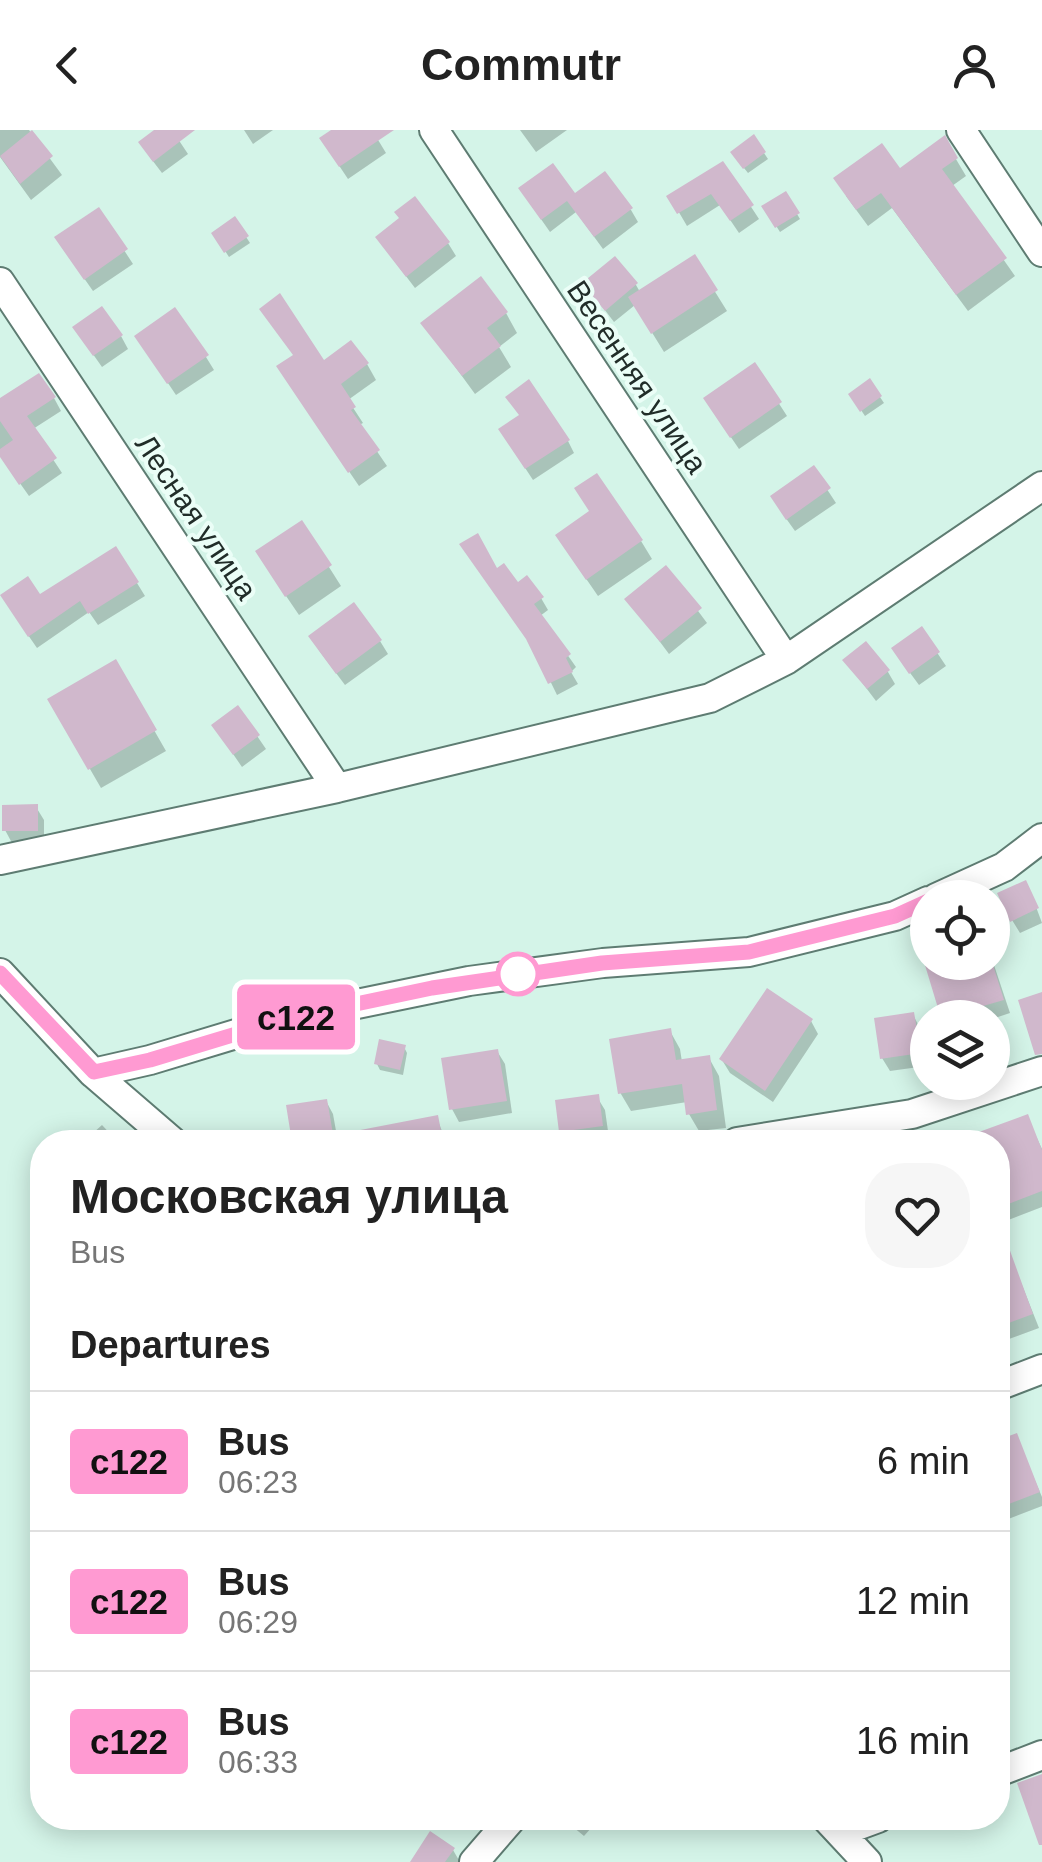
<!DOCTYPE html>
<meta charset="utf-8">
<style>
body{margin:0;font-family:Arial,sans-serif;background:#f6f6f6;color:#222;height:100vh;display:flex;flex-direction:column;font-size:38px;white-space:nowrap}
*{box-sizing:border-box;margin:0}
p{font-size:32px;color:#767676}
.icon{flex:none;width:55px;height:55px;fill:none;stroke:currentColor;stroke-width:2;stroke-linecap:round;stroke-linejoin:round}
.map{position:relative;flex:1;overflow:hidden}
.side{position:absolute;left:30px;top:1000px;width:980px;height:700px;display:flex;flex-direction:column;background:#fff;border-radius:40px;box-shadow:0 5px 25px #0003}
.side>*{flex:none}
.badge{padding:0 20px;border-radius:8px;font-size:35px;line-height:65px}
.controls{position:absolute;left:910px;top:750px;display:grid;gap:20px}
.controls a{display:grid;place-items:center;width:100px;height:100px;border-radius:50%;background:#fff;box-shadow:0 5px 25px #0003;font-size:50px}
.map>.badge{position:absolute;translate:-50% -50%;box-shadow:0 0 0 5px #fff}
h2{padding:0 40px;font-size:38px;line-height:90px}
.round{display:grid;place-items:center;flex:none;width:105px;height:105px;border-radius:40px;background:#f6f6f6}
.overview{display:flex;align-items:center;justify-content:space-between;height:170px;padding:0 40px}
h1{font-size:48px;font-weight:600;line-height:75px}
ul{padding:0;list-style:none}
li{display:flex;align-items:center;gap:30px;height:140px;padding:0 40px;border-top:2px solid #e0e0e0}
li div{flex:1}
li b{display:block;font-size:38px}
li em{font-style:normal}
li .badge{min-width:110px;font-weight:700;text-align:center}
header{display:flex;justify-content:space-between;align-items:center;height:130px;padding:0 40px;background:#fff;font-size:45px;font-weight:600}
.map>svg:first-child{display:block}
.shadow{fill:#0003}
.building{fill:#d0b8cc}
.lines{fill:none;stroke-linecap:round;stroke-linejoin:round}
.minor-casing{stroke:#5e7c72;stroke-width:32}
.minor{stroke:#fff;stroke-width:28}
.line-casing{stroke:#fff;stroke-width:22}
.line{stroke:#ff9ad2;stroke-width:15}
.stop-dot{fill:#fff;stroke:#ff9ad2;stroke-width:5}
.labels{text-anchor:middle;stroke-width:8;stroke-linejoin:round;paint-order:stroke}
.street-label{font-size:30px;fill:#212d29;stroke:#ebfef7}
</style>
<header><svg class="icon" aria-label="back" viewBox="0 0 24 24"><path d="M15 5l-7 7 7 7"/></svg>Commutr<svg class="icon" aria-label="person" viewBox="0 0 24 24"><circle cx="12" cy="8" r="4"/><path d="M4 21q1-7 8-7t8 7"/></svg></header>
<div class="map">
<svg width="1042" height="1732" viewBox="0 0 1042 1732">
<rect width="100%" height="100%" fill="#d4f4e8"/>
<path class="shadow" d="M0 0H29L62 45 31 70 0 27Z
M159 0H172L188 24 162 43 149 26Z
M244 0H273L253 14Z
M335 0H372L386 23 348 49 330 22Z
M520 0H567L536 22Z
M944 9 966 46 952 56 1015 146 968 181 892 78 868 96 846 66 900 41Z
M764 23 768 29 748 43 736 28Z
M723 34 759 89 739 103 720 75 687 96 670 67Z
M785 64 800 89 780 102 764 77Z
M574 67 631 80 638 92 603 119 576 82 550 102 529 72Z
M98 80 133 134 93 161 65 121Z
M235 90 250 113 229 127 214 104Z
M448 113 456 126 415 158 386 120Z
M694 128 727 181 664 222 635 175 614 192 585 154 636 155 640 162Z
M506 183 517 203 499 217 511 237 475 264 424 194Z
M121 206 128 219 102 237 83 210Z
M145 219 206 227 214 240 176 265Z
M294 226 323 234H367L376 250 348 270 363 293 359 295 387 336 359 356 288 252Z
M754 235 787 286 739 319 713 281Z
M870 252 884 273 865 286 851 265Z
M54 268 61 281 33 299 62 343 29 366 0 325V271Z
M568 311 574 323 533 350 508 312Z
M813 338 836 373 795 401 780 380Z
M301 393 341 456 299 485 269 441Z
M641 411 652 429 598 466 569 424Z
M116 419 145 466 98 495 89 482 37 518 10 479 40 468Z
M666 438 707 493 669 524 628 469Z
M497 442 541 468 548 480 540 486 576 537 571 542 578 554 557 565Z
M922 500 946 536 919 555 902 532Z
M380 511 388 524 345 555 318 519Z
M845 530 888 542 895 554 876 571Z
M115 532 166 621 101 658 50 570Z
M238 578 266 619 242 637 222 608Z
M36 677 44 690V713H12L5 700Z
M1032 766 1042 793 1020 803 1012 790Z
M928 828V832H992V829L1010 883 992 889 944 888 925 829Z
M913 885 920 898 926 936 890 941 882 928Z
M811 891 818 904 773 972 730 943 722 930Z
M670 901 680 919 682 932 709 928 719 946 726 998 699 1001 689 984 687 972 631 981 621 964 612 911Z
M404 917 407 923 403 945 380 940 377 934Z
M497 921 505 934 512 983 459 992 452 979Z
M597 967 605 980 609 1008 568 1012 562 1001Z
M326 971 333 984 338 1012H295L289 977Z
M1027 987 1042 1019V1077L998 1094V1012H976Z
M437 988 446 1012H368L366 1002Z
M102 995 118 1012H83Z
M1012 1130 1039 1198 998 1213V1136Z
M1016 1306 1042 1367V1376L998 1393V1313Z
M998 1544 1010 1579 998 1583Z
M562 1688H600L584 1706Z
M453 1720 460 1732H417Z"/>
<path class="building" d="M32 0 53 26 20 54 0 26Z
M154 0H195L153 32 138 12Z
M331 0H394L339 37 319 8Z
M754 4 766 22 743 39 730 22Z
M945 5 958 28 942 39 1007 128 956 165 881 63 856 80 833 48 882 13 900 38Z
M723 31 754 75 730 91 711 64 677 84 666 66Z
M553 33 575 63 605 41 633 78 594 107 567 71 541 90 518 58Z
M786 61 800 83 775 98 761 76Z
M415 66 450 112 406 147 375 107 399 88 394 82Z
M99 77 128 119 84 150 54 107Z
M235 86 249 106 224 123 211 103Z
M695 124 718 160 651 204 628 167Z
M615 126 638 153 605 181 582 153Z
M481 146 508 182 487 198 501 216 462 246 420 193Z
M280 163 324 230 351 210 369 233 341 254 356 277 351 280 380 320 348 343 276 236 293 225 259 179Z
M102 176 123 205 93 226 72 197Z
M175 177 209 225 167 254 134 206Z
M755 232 782 272 730 308 703 268Z
M39 243 56 267 27 286 57 328 19 355 0 327V319L13 310 0 291V268Z
M870 248 882 266 860 282 848 264Z
M529 249 570 310 525 339 498 299 519 285 505 267Z
M814 335 831 358 786 390 770 366Z
M597 343 643 410 586 450 555 405 589 381 574 358Z
M302 390 332 435 285 467 255 421Z
M478 403 497 438 504 433 518 452 527 445 544 467 534 474 571 524 566 528 573 542 548 554 526 509 459 414Z
M116 416 139 452 88 484 80 471 28 507 0 465 28 446 40 464Z
M666 435 702 478 660 512 624 469Z
M354 472 382 510 336 544 308 506Z
M922 496 940 522 909 544 891 518Z
M866 511 890 540 867 559 842 530Z
M116 529 157 600 88 640 47 569Z
M238 575 260 605 233 625 211 595Z
M38 674V701H2V675Z
M1026 750 1039 778 1010 792 997 763Z
M924 832H992L1004 870 941 888Z
M767 858 813 889 765 961 719 929Z
M1042 862V924L1035 925 1018 870Z
M914 882 921 923 880 929 874 888Z
M671 898 676 930 710 925 717 980 686 985 682 954 618 964 609 909Z
M379 909 406 915 400 940 374 934Z
M498 919 507 971 449 980 441 928Z
M599 964 603 996 559 1002 555 970Z
M327 969 334 1010 292 1012 286 975Z
M1028 984 1042 1020V1061L998 1078V1012L957 1010Z
M438 985 443 1012H351L350 1002Z
M998 1093H1000L1033 1184 998 1197Z
M1017 1303 1040 1362 998 1378V1310Z
M1042 1644V1715H1039L1017 1653Z
M430 1701 455 1718 445 1732H410Z"/>
<g class="lines">
<defs>
<path id="minor" d="M434 0 786 530
M961 0 1042 122
M0 152 337 658
M0 730 337 658 710 568 786 530 1042 356
M936 768 1004 737 1042 708
M0 843 93 943 150 930 289 888 469 851 603 833 749 822 895 786 928 771
M93 943 173 1012
M737 1012 912 984 1042 941
M998 1256 1042 1239
M998 1642 1042 1625
M826 1688 867 1732
M840 1702 878 1688
M474 1732 512 1688"/>
</defs>
<use href="#minor" class="minor-casing"/>
<use href="#minor" class="minor"/>
</g>
<g class="lines">
<defs>
<path id="line" d="M0 843 94 942 150 930 289 888 432 858 602 833 749 822 895 786 928 771"/>
</defs>
<use href="#line" class="line-casing"/>
<use href="#line" class="line"/>
</g>
<circle class="stop-dot" cx="518" cy="844" r="20"/>
<g class="labels">
<g class="street-label">
<text transform="translate(637 247) rotate(56)" y="10">Весенняя улица</text>
<text transform="translate(196 387) rotate(56)" y="10">Лесная улица</text>
</g>
</g>
</svg>
<div class="controls">
<a><svg class="icon" aria-label="locate" viewBox="0 0 24 24"><circle cx="12" cy="12" r="6"/><path d="M12 2v4M12 18v4M2 12h4M18 12h4"/></svg></a>
<a><svg class="icon" aria-label="layers" viewBox="0 0 24 24"><path d="M12 4l9 5-9 5-9-5zM3 14l9 5 9-5"/></svg></a>
</div>
<b class="badge" style="left:296px;top:887px;background:#ff9ad2;color:#111">с122</b>
<section class="side">
<div class="overview"><div><h1>Московская улица</h1><p>Bus</p></div><a class="round"><svg class="icon" aria-label="heart" viewBox="0 0 24 24"><path d="M12 20l-8-8c-3-5 5-10 8-4 3-6 11-1 8 4z"/></svg></a></div>
<h2>Departures</h2>
<ul>
<li><span class="badge" style="background:#ff9ad2;color:#111">с122</span><div><b>Bus</b><p>06:23</p></div><em>6 min</em></li>
<li><span class="badge" style="background:#ff9ad2;color:#111">с122</span><div><b>Bus</b><p>06:29</p></div><em>12 min</em></li>
<li><span class="badge" style="background:#ff9ad2;color:#111">с122</span><div><b>Bus</b><p>06:33</p></div><em>16 min</em></li>
</ul>
</section>
</div>
